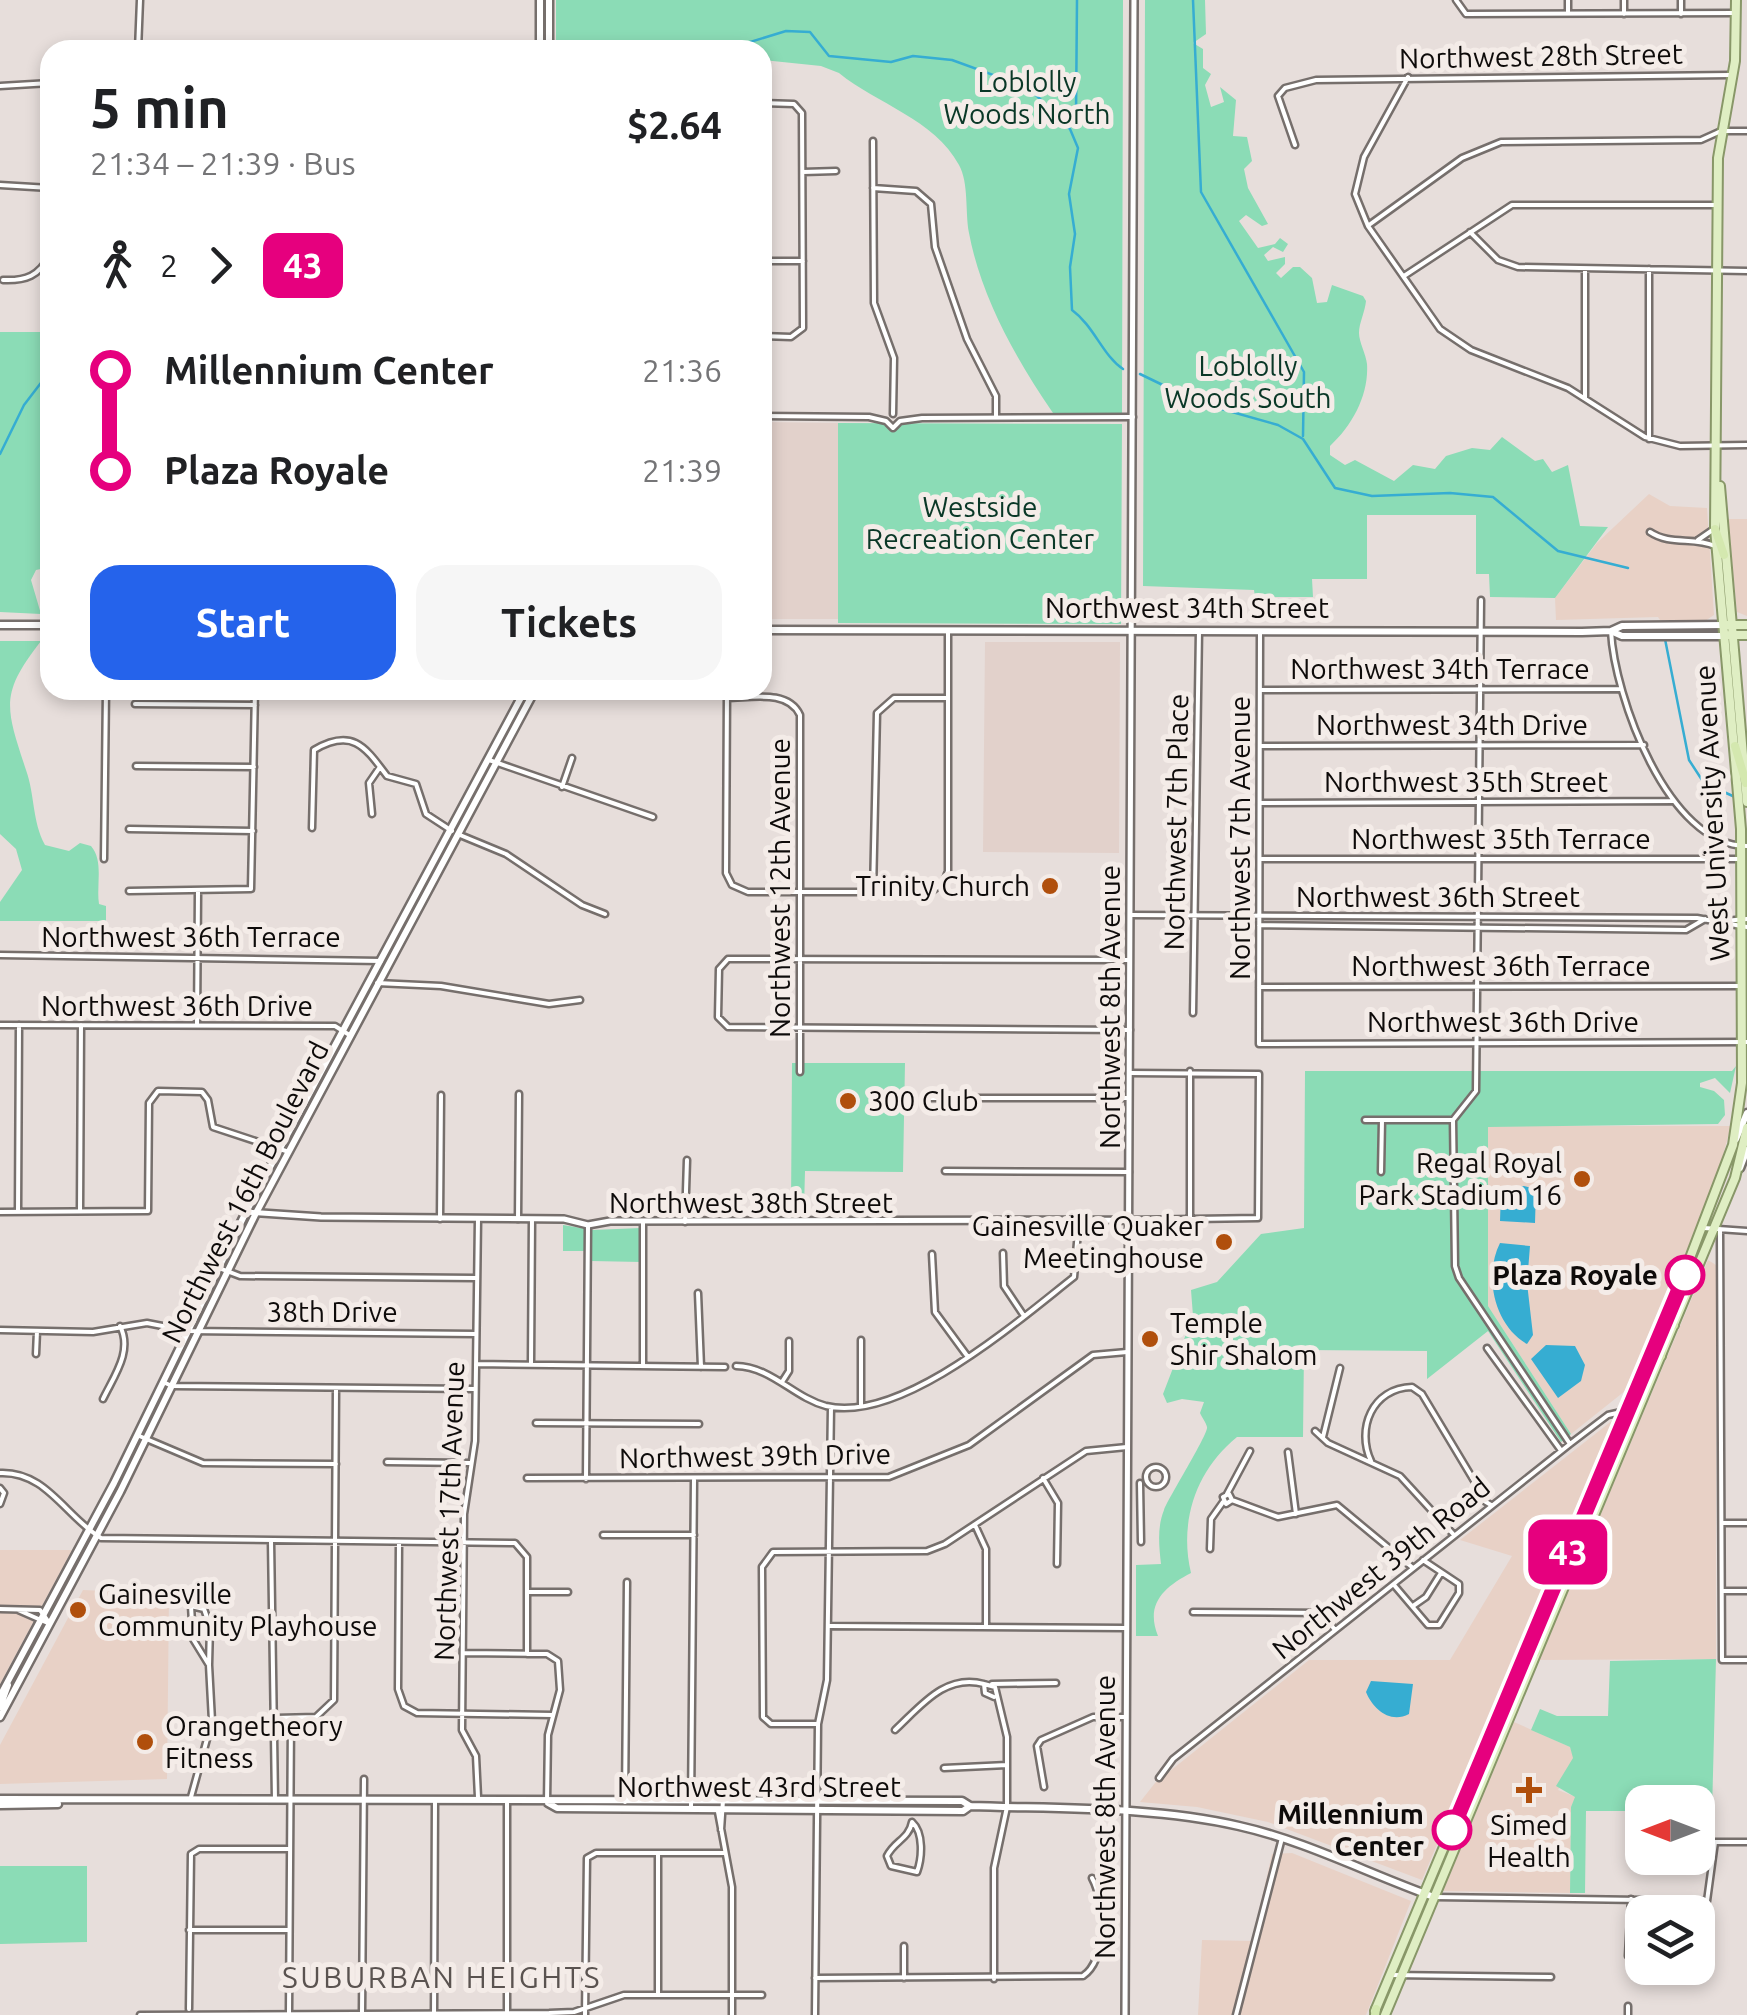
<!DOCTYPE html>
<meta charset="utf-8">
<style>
body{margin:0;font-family:Ubuntu,sans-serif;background:#f6f6f6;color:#202124;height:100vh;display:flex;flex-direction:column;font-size:38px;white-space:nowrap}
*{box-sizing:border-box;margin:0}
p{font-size:32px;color:#757577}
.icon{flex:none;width:55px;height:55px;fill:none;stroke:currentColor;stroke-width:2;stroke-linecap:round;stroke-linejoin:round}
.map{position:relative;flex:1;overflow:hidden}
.drawer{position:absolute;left:40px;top:40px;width:732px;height:660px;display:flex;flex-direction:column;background:#fff;border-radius:30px;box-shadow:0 5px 15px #0003}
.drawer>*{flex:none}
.badge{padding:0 20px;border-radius:15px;font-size:35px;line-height:65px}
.needle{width:65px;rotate:270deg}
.controls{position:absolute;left:1625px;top:1785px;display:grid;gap:20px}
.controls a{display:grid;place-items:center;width:90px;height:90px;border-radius:20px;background:#fff;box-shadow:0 5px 15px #0003;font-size:50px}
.map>.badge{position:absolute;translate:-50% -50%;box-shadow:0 0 0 5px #fff}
.legs{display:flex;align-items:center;gap:15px;height:110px;padding:0 50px;font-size:32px}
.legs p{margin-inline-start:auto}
.overview{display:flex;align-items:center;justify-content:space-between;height:170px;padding:0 50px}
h1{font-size:55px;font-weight:700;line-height:75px}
.cta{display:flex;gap:20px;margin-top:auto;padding:20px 50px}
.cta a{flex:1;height:115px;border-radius:30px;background:#2563eb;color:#fff;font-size:40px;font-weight:700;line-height:115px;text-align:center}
.cta a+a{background:#f6f6f6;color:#202124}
ul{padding:0 50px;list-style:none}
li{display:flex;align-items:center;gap:35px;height:100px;font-size:38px}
li i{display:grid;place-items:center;width:15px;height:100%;margin:0 12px;background:currentColor}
li i::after{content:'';width:25px;height:25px;margin:-12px;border:8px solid;border-radius:50%;background:#fff}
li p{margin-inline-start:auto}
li:first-child i{background:linear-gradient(#0000 50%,currentColor 0)}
li:last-child i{background:linear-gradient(currentColor 50%,#0000 0)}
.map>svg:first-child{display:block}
.commercial{fill:#e8d1c6}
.built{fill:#e2d1cb}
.green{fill:#8bdcb6}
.water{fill:#36add2}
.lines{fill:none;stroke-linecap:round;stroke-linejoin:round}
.stream{stroke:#36add2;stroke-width:2.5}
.minor-casing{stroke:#766f6c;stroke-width:9}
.tertiary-casing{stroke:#766f6c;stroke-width:10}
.secondary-casing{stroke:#766f6c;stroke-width:11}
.primary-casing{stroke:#889768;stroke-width:12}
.trunk-casing{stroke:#889768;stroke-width:12}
.minor{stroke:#fff;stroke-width:4}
.tertiary{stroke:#fff;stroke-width:5}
.secondary{stroke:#fff;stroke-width:6}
.primary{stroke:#dfeec3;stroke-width:8}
.trunk{stroke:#d4e8af;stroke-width:8}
.line-1-casing{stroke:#fff;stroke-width:22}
.line-1{stroke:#e6007e;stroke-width:15}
.poi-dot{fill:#b04f0c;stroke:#f4ece8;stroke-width:4}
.stop-1-dot{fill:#fff;stroke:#e6007e;stroke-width:5}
.labels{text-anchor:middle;stroke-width:10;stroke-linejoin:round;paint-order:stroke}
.street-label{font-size:28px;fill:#0e0b0a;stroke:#f4ece8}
.park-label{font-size:28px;fill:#0a3827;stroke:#f4ece8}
.poi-label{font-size:28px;fill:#0e0b0a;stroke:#f4ece8;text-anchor:start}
.stop-label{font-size:28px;font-weight:bold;fill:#0e0b0a;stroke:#f4ece8;text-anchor:end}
.neighbourhood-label{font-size:30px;letter-spacing:2.5px;fill:#5a5350;stroke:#f4ece8}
</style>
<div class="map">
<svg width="1747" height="2015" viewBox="0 0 1747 2015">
<rect width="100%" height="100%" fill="#e7dedb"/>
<path class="commercial" d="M1649 494 1670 506 1707 508 1714 615 1705 621 1660 620 1658 617 1556 620 1555 598 1597 543Z
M1728 519H1747V616L1737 612Z
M1488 1126H1731L1717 1177 1630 1387 1571 1434 1488 1306Z
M1708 1260 1716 1265V1659L1539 1660Z
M1613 1420 1616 1421 1422 1880 1268 1822 1197 1807 1140 1802 1155 1783 1309 1660H1450L1512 1556 1460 1540Z
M0 1550H72L0 1684Z
M83 1590 169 1594 167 1779 0 1784V1745Z
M1514 1722 1570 1747 1574 1758 1558 1790 1576 1797 1571 1807 1570 1893 1443 1891Z
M1292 1853 1411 1901 1366 2015H1198L1202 1940 1252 1941 1272 1854Z"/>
<path class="built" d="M763 422 838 423V619H763Z
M985 642H1120L1119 853 983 852Z"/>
<path class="green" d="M556 0H1123L1122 413H1053C1016 359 981 297 969 233 965 212 969 183 959 165 934 119 877 104 839 73L821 66 763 60 762 50H556Z
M1145 0H1205L1206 34 1193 43 1203 49V68L1211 74 1205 85 1211 107 1224 102 1220 87 1236 100 1233 136 1247 137 1252 161 1244 169 1248 188 1268 224 1262 226 1246 215 1239 221 1258 248 1275 244 1280 238 1288 244 1283 252 1273 247 1264 255 1268 261 1285 257V264L1276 273 1281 278 1293 267H1300L1312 278 1317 303 1327 302 1332 285 1363 296 1366 301C1365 312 1359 323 1359 333 1359 342 1366 354 1367 364 1369 394 1353 425 1330 446V455L1345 465 1355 460 1394 481 1413 465 1435 469 1446 456 1472 448 1490 450 1502 437 1535 461 1543 459 1552 472 1568 465 1580 526 1608 527 1555 598 1490 597 1489 574H1476V515H1367V579H1312L1313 597H1255L1254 590 1143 586Z
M213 40 488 42 489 50H213Z
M0 332H50V567L36 570 31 580 41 614 0 612Z
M838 423 1122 424 1121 624 838 623Z
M0 641H41C0 694 5 706 26 770 35 795 32 821 45 845L69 851 80 843 91 846C104 861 96 885 99 904L106 906V921H0V902L22 870 16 849 0 834Z
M792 1063H905L903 1172 805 1171 804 1208H791Z
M1736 1066 1730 1093 1715 1078 1700 1083V1087L1714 1091 1724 1100 1725 1115 1718 1124 1488 1127V1306L1571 1434 1561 1442 1488 1331 1427 1379V1351L1304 1350 1303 1437H1237C1195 1471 1179 1523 1191 1573 1164 1587 1145 1604 1158 1636H1136V1565L1161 1564C1159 1546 1157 1527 1164 1510 1169 1497 1209 1433 1207 1427 1206 1422 1202 1418 1200 1413L1204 1402 1182 1399 1167 1403 1163 1394 1193 1316 1191 1290 1217 1282 1261 1234 1304 1228 1305 1071H1732Z
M563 1225 593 1230 641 1228V1262L591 1261 585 1251H563Z
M1716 1659 1712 1812H1698V1802H1642V1811H1586L1585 1893H1570L1571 1807 1575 1797 1556 1786 1573 1758 1570 1747 1531 1730 1540 1709 1557 1716H1608L1610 1661Z
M0 1866H87V1942L0 1944Z"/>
<path class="water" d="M1524 1186 1536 1189 1535 1223 1500 1221 1501 1190Z
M1500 1243 1530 1246 1527 1283 1533 1335 1527 1344C1495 1326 1483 1277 1500 1243Z
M1546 1345 1575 1346 1585 1365 1581 1381 1558 1398 1531 1359Z
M1371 1681 1413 1684 1409 1714C1390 1724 1373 1709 1366 1692Z"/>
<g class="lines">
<path class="stream" d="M1193 0 1201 192 1304 372 1303 436
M625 50H658
M665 50H708
M724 50 786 31 810 32 829 56 891 62 913 56 952 60 1029 88 1070 129 1078 148 1069 194 1075 234 1070 267 1072 310C1094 326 1103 356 1123 369
M1068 126 1076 115 1077 0
M1140 374 1200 403 1278 425 1303 439 1335 488 1372 496 1450 493 1493 497 1558 551 1628 568
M0 454 24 405 50 371
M1663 629 1689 760 1704 783 1746 802"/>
<defs>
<path id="minor" d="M1456 0 1466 14 1736 13
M1681 0V14
M1568 13V0
M1624 14V0
M138 50 140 0
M1408 77 1364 157 1355 194 1368 226 1440 329 1471 350 1568 388 1645 437 1680 446 1747 445
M0 86 50 83
M762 103 794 104 802 113 803 328 791 337 762 336
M873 141 874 303 894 358 893 414
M1295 145 1278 96 1285 88 1316 80 1730 75
M803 172 836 171
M0 185 50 188
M873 188 916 191 931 204 935 247 967 339 996 396V417
M1369 225 1462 158 1501 142 1701 140 1721 131H1747
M1470 232 1498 260 1518 267 1747 271
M762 261H803
M1585 269V398
M1649 269V439
M1404 276 1512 205H1717
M3 280C26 281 39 276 50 255
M762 416 869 417 886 421 893 428 900 421 922 418 1133 417
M1650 532C1671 546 1693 536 1715 546
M1698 540 1714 529
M1611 631C1614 695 1668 847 1747 846
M1260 632 1259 1044 1747 1042
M727 690 726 873 732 885 748 892H931L944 882 948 871V632
M1260 690 1620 689
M727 698C751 698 788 689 800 715V1072
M135 704 255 705
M1260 746 1644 745
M489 760 653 817
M136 766 254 767
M562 787 572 758
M1260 803 1673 801
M372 814 369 783 380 767
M312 828 314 750C353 727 366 748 387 776L416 784 426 814 452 831
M129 829 253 831
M460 835 506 854 582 905 605 914
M104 859 106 690
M1262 859H1742
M129 891 251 889 255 690
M873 892 877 713 894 698H946
M1130 915 1697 918 1747 927
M1712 922 1747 919
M1259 925 1686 930 1705 919
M0 955 381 961
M1129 960 728 959 719 969 718 1017 728 1027 1130 1030
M377 983 441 986 549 1004 580 1000
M1259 987 1743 986
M1193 1013 1199 631
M0 1025 335 1026 351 1036
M197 1025 198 892
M924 1098H1129
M1365 1120H1453L1476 1091 1481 600
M1453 1120 1455 1266 1459 1278 1570 1444
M945 1171 1129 1172
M1381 1172 1382 1120
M80 1210 81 1025
M18 1211 19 1025
M0 1212 148 1211 149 1103 158 1091 202 1092 208 1100 213 1127 289 1152
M1190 1217V1071
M440 1219 441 1095
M478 1219 475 1441 464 1514 462 1730 476 1756 478 1797
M518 1219 519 1094
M1128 1220 1258 1218 1259 1074 1129 1073
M685 1222 687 1160
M1704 1228 1747 1231
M1720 1231 1722 1660H1747
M1003 1253 1004 1286 1024 1316
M932 1254 935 1312 968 1357
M219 1268 240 1276 476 1278
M698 1293 701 1367
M0 1330 93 1332 147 1323 188 1331 476 1334
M1487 1348 1560 1449
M36 1354 37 1331
M476 1364 725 1367
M531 1364 532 1219
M643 1365V1221
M736 1366C772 1367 793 1397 826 1406 901 1424 1019 1320 1074 1277L1079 1220
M163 1382 172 1386 475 1389
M782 1382 789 1371V1341
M103 1399C114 1376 133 1351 120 1326
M861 1405V1340
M536 1423 699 1424
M1315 1431 1328 1443 1400 1476 1454 1535
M137 1435 203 1463 336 1464
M1323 1437 1340 1368
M1288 1452 1296 1514
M1371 1461C1356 1429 1372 1388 1412 1387L1422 1394 1485 1499
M387 1462 470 1463
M1146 1477a10 10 0 1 1 20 0a10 10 0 1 1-20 0Z
M0 1473C46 1471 65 1516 101 1538L515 1543 527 1557V1654
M527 1478 889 1477 969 1445 1093 1355 1127 1352
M1043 1478 1058 1503 1057 1564
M586 1479 588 1225
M1140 1483 1141 1542
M0 1488 4 1493 0 1504
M1227 1494 1250 1451
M1232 1500 1226 1504 1223 1497 1229 1494 1232 1500 1278 1517 1337 1505 1413 1568
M1722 1523H1747
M1444 1524 1481 1499 1491 1505
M975 1525 986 1549V1627
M603 1535H694
M271 1541 275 1800
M399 1542 398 1689 404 1706 417 1713 552 1715
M1210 1549 1211 1519 1223 1502
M1394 1585 1428 1625H1439L1459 1593V1584L1423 1560
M1722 1591H1747
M528 1592H568
M191 1606 204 1609 210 1626 209 1665 193 1639Z
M1413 1606 1426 1597 1441 1573
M0 1609 40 1610 50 1624
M18 1610 50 1624
M1193 1612 1322 1613 1335 1630
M830 1626 1125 1628
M463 1653 547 1654 558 1661 560 1690 548 1735 547 1802
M992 1684 1056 1683
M994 1697 985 1693 984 1684 995 1687 1007 1737V1807L994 1868V1979
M276 1718 316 1717 334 1700 336 1388
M818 1724H771L763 1717 762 1567 773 1552 927 1551 945 1544 1086 1451 1127 1447
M895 1730C920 1707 945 1673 984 1684
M944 1768 1007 1765
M1159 1778 1173 1759 1570 1444 1608 1415 1639 1408
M1044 1787 1037 1746 1041 1740 1093 1717H1125
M191 1797 212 1721 209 1665
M625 1802 627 1582
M691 1808 694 1480
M718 1812 732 1887V2015
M912 1822C924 1833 922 1858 917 1872L891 1866 887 1856C894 1841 909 1839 912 1822Z
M721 1830 723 1800
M1435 1897 1707 1901 1715 1842H1747
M189 1930H289
M904 1946V1978
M1628 1956 1631 1899
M1391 1975 1551 1977
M815 1978 1083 1976C1107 1960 1105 1902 1092 1878
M658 1993V1853
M1628 2006V2015
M189 2009 191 1854 199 1849H289
M289 2012 291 1718
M362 2012 364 1779
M507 2013V1802
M140 2015 549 2013 574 2012 624 1995H762
M434 2015 435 1802
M585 2015 587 1858 596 1853H724
M815 2015 818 1724 827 1680 831 1407
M1236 2015 1282 1838"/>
<path id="tertiary" d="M246 1212 321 1217 564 1219 588 1225 610 1221 1128 1220
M1125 2015 1134 0"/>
<path id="secondary" d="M549 0V50
M540 50V0
M0 625H50
M762 630 1582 632 1611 631 1622 626 1723 625
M1613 632 1622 636H1725
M1736 1139 1747 1113
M1740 1168 1747 1150
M0 1696 114 1483 246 1212 525 690
M0 1707 8 1685
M0 1717 120 1492 256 1213 535 690
M0 1799 962 1801 970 1806C1058 1809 1152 1806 1239 1826 1306 1841 1369 1874 1434 1897
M548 1803 557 1808 963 1811 970 1806
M0 1805 58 1804"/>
<path id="primary" d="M1720 486 1747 802
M1727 625H1747
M1729 635H1747
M1677 1292 1733 1145 1742 1083 1741 829 1715 529 1718 158 1735 61 1736 0
M1375 2011 1664 1323
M1385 2015 1735 1178 1747 1128"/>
<path id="trunk" d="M1715 529 1724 555
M1735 746 1746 783
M1674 1325 1671 1315 1679 1287
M1661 1356 1667 1316
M1528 1648 1536 1652
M1375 2015 1376 2009"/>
</defs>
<use href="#minor" class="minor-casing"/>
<use href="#tertiary" class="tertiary-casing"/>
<use href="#secondary" class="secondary-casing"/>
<use href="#primary" class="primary-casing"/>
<use href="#trunk" class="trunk-casing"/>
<use href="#minor" class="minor"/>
<use href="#tertiary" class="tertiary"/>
<use href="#secondary" class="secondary"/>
<use href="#primary" class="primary"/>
<use href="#trunk" class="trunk"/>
</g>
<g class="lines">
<defs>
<path id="line-1" d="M1452 1830 1685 1275"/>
</defs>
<use href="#line-1" class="line-1-casing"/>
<use href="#line-1" class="line-1"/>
</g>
<g class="poi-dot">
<circle cx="1050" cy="886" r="10"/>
<circle cx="848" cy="1101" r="10"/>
<circle cx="1582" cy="1179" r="10"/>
<circle cx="1224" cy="1242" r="10"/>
<circle cx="1150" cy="1339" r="10"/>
<circle cx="78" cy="1610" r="10"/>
<circle cx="145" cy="1742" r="10"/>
<path d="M1524 1775h10v10h10v10h-10v10h-10v-10h-10v-10h10z"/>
</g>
<g class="stop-1-dot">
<circle cx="1685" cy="1275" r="18"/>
<circle cx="1452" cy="1830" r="18"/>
</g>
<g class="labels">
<g class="street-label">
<text transform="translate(1541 56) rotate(-1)" y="10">Northwest 28th Street</text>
<text x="1187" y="618">Northwest 34th Street</text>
<text x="1440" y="679">Northwest 34th Terrace</text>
<text x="1452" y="735">Northwest 34th Drive</text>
<text x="1466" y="792">Northwest 35th Street</text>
<text transform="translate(1712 813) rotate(-93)" y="10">West University Avenue</text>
<text transform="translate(1176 822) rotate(-89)" y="10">Northwest 7th Place</text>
<text transform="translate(1240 838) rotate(-90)" y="10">Northwest 7th Avenue</text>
<text x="1501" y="849">Northwest 35th Terrace</text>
<text transform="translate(780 888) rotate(-90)" y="10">Northwest 12th Avenue</text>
<text x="1438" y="907">Northwest 36th Street</text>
<text x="191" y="947">Northwest 36th Terrace</text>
<text x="1501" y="976">Northwest 36th Terrace</text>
<text x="177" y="1016">Northwest 36th Drive</text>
<text transform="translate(1110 1007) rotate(-90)" y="10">Northwest 8th Avenue</text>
<text x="1503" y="1032">Northwest 36th Drive</text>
<text transform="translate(245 1192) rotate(-63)" y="10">Northwest 16th Boulevard</text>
<text x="751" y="1213">Northwest 38th Street</text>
<text x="332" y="1322">38th Drive</text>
<text transform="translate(755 1456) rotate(-1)" y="10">Northwest 39th Drive</text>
<text transform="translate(449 1511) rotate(-88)" y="10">Northwest 17th Avenue</text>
<text transform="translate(1381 1568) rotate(-39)" y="10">Northwest 39th Road</text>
<text x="759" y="1797">Northwest 43rd Street</text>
<text transform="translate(1105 1817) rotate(-90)" y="10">Northwest 8th Avenue</text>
</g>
<g class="park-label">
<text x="1027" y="92">Loblolly<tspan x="1027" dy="32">Woods North</tspan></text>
<text x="1248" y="376">Loblolly<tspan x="1248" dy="32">Woods South</tspan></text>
<text x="980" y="517">Westside<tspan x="980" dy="32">Recreation Center</tspan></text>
</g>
<g class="poi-label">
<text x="1030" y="896" text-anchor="end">Trinity Church</text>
<text x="868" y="1111">300 Club</text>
<text x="1562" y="1173" text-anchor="end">Regal Royal<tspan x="1562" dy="32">Park Stadium 16</tspan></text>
<text x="1204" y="1236" text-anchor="end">Gainesville Quaker<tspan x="1204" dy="32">Meetinghouse</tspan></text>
<text x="1170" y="1333">Temple<tspan x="1170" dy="32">Shir Shalom</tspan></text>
<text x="98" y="1604">Gainesville<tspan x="98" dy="32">Community Playhouse</tspan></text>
<text x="165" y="1736">Orangetheory<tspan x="165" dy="32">Fitness</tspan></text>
<text x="1529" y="1835" text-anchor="middle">Simed<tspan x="1529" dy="32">Health</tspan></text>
</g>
<g class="stop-label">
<text x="1658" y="1285">Plaza Royale</text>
<text x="1424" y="1824">Millennium<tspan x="1424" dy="32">Center</tspan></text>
</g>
<g class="neighbourhood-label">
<text x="442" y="1988">SUBURBAN HEIGHTS</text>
</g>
</g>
</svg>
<div class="controls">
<a><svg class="needle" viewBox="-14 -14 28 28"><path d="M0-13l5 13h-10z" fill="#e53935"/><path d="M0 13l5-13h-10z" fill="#757577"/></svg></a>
<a><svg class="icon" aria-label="layers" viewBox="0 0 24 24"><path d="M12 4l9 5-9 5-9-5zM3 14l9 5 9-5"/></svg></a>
</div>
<b class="badge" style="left:1568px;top:1552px;background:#e6007e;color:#fff">43</b>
<section class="drawer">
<div class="overview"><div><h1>5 min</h1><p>21:34 – 21:39 · Bus</p></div><b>$2.64</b></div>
<div class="legs"><svg class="icon" aria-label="walk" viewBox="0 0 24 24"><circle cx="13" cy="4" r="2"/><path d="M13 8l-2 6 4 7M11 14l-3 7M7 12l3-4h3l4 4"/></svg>2<svg class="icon" aria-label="forward" viewBox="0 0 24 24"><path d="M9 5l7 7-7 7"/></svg><b class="badge" style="background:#e6007e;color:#fff">43</b></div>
<ul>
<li><i style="color:#e6007e"></i><b>Millennium Center</b><p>21:36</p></li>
<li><i style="color:#e6007e"></i><b>Plaza Royale</b><p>21:39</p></li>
</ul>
<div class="cta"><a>Start</a><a>Tickets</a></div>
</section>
</div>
